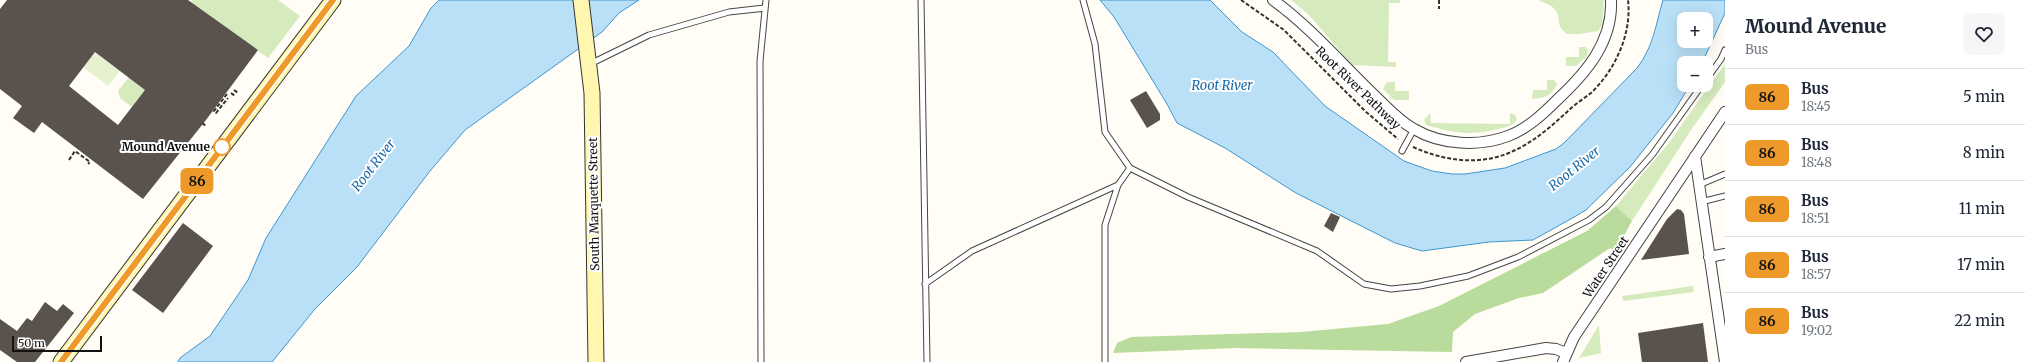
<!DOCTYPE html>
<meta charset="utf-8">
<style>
body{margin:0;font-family:Merriweather,serif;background:#f6f6f7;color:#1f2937;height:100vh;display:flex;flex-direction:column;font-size:15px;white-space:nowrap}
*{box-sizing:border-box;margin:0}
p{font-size:13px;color:#747a83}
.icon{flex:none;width:22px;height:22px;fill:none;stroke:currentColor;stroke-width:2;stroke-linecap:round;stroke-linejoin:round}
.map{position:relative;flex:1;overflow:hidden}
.drawer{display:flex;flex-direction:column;background:#fff;width:300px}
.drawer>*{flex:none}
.badge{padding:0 8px;border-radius:6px;font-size:14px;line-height:26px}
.tools{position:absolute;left:1677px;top:12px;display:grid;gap:8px}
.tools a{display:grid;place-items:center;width:36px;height:36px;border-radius:8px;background:#fff;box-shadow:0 4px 16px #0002;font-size:20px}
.scale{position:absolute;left:12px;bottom:10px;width:90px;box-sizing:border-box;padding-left:4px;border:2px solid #111;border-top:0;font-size:11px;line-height:14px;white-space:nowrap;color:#111;-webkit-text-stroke:3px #fff;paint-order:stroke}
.map>.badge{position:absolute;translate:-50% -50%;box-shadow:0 0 0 2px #fff}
.round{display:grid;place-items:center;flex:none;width:42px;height:42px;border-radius:8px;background:#f6f6f7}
.summary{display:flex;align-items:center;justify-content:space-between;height:68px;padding:0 20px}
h1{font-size:19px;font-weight:800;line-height:30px}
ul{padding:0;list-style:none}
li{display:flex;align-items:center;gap:12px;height:56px;padding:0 20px;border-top:1px solid #e0e1e3}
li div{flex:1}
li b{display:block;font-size:15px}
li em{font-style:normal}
li .badge{min-width:44px;font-weight:700;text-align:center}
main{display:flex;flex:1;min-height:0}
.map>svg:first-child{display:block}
.green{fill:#d5ebbd}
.forest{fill:#b9dc9c}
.pitch{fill:#e6f2cf}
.water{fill:#b9e0f7;stroke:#3f96cf;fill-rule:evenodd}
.building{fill:#5a524d;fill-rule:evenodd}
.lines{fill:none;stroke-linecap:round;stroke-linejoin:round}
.lane-casing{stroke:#444;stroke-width:7}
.street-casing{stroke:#444;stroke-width:12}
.secondary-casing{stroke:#333;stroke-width:17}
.path{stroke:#333;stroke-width:2;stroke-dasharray:4 2;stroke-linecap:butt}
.lane{stroke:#fff;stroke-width:5}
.street{stroke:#fff;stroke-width:10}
.secondary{stroke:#fff6b0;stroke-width:15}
.line-casing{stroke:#fff;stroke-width:9}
.line{stroke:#ee9a2a;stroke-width:6}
.stop-dot{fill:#fff;stroke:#ee9a2a;stroke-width:2}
.labels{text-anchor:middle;stroke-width:4;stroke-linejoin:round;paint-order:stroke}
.street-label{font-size:12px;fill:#111;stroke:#fff}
.stop-label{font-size:12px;font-weight:bold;fill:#111;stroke:#fff;text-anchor:end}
.water-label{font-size:13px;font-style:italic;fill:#1768a6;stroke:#fff}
</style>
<main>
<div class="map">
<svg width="1725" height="362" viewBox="0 0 1725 362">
<rect width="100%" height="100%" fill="#fffdf5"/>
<path class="green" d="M193 0H278L300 16 268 58 191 2Z
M1291 0H1400V3H1389L1388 62H1396V67L1352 65 1309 15Z
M1538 0H1604L1602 25 1598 31 1579 34H1567C1554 23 1562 21 1556 11 1552 4 1543 3 1538 0Z
M1579 47H1586L1588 50 1587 56 1576 66H1566V57H1579Z
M1725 64V82L1691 130 1632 221 1616 206 1668 144Z
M129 77 145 90 132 107 120 98 118 91Z
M1547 80H1554L1557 84C1552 96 1544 98 1532 99L1533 90H1547Z
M1387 82H1395V91H1409V100H1394L1383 89Z
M1430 113 1431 123 1510 124V113L1515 115 1517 119C1513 127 1505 127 1498 129 1470 136 1453 133 1426 125L1424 120Z
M1693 286 1694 292 1623 301 1622 296Z
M1599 325 1601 353 1579 358Z"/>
<path class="forest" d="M1616 206 1632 221 1615 252 1610 248 1543 293 1519 298 1475 314 1453 332 1452 352 1236 348 1113 353 1117 343 1131 337 1301 332 1388 324 1439 306 1587 231Z"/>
<path class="pitch" d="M95 52 120 71 108 86 83 67Z"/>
<path class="water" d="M439 0H639L619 13 602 32 465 130 430 171 357 267 315 309 272 362H178L180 358 210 336 248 280 266 238 356 96 409 46 431 8Z
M1100 0H1210L1242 32 1273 52 1325 106 1404 161 1432 171 1452 174H1465L1505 168 1556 149 1564 143 1637 68C1654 45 1655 27 1663 0H1725V13L1702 63H1684V85H1690L1673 113 1630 167 1586 210 1576 216 1533 240 1489 242 1422 251 1395 243 1296 193 1225 148 1177 123 1167 104 1114 17ZM1684 19H1706V41H1684Z"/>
<path class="building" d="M7 0H188L258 50 206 120 143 199 42 122 34 133 13 118 22 106 0 89V9ZM95 52 145 90 118 125 69 86Z
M1146 91 1160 114V120L1147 128 1130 100Z
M1677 209 1681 210 1684 214 1689 254 1641 260 1667 219Z
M1331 213 1340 217 1333 232 1324 226Z
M183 223 213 246 163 313 132 290Z
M45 302 57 311 63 304 74 313 35 362H17L0 350V319L17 331 27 318 32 321Z
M1703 323 1708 362H1642L1638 333Z"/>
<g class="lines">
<defs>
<path id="lane" d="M921 0 927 362
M1083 0 1095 44 1105 132 1130 168 1188 197 1317 251 1364 284 1391 289 1420 286 1468 276 1518 257 1589 220 1606 207 1652 155 1702 85
M590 64 649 35 729 12 765 8
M1706 80 1721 59 1725 50
M1402 151 1414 129
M1699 185 1725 174
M1701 202 1725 196
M925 284 972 251 1118 185
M761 362 760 61 766 0
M1105 362V225L1118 185 1130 168"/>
<path id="street" d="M1273 0C1309 26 1339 61 1370 91 1384 104 1397 120 1414 129 1441 145 1479 147 1508 136 1527 129 1543 114 1557 100 1586 73 1613 42 1611 0
M1695 156 1725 362
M1709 257 1725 254
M1466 362 1546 348 1556 349 1566 353
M1563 362 1574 337 1725 112"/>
<path id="secondary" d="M581 0 592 93 596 362
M61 362 333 0"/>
</defs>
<use href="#lane" class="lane-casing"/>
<use href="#street" class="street-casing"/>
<use href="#secondary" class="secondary-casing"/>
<path class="path" d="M1241 0 1284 30 1365 111 1398 139
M1439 0V9
M234 90 238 93
M231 93 235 96
M227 94 214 111 216 113 228 98
M202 123 206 126
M1413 147C1438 158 1465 164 1493 158 1523 151 1545 132 1567 112 1574 105 1583 99 1591 93 1615 70 1632 34 1628 0
M69 160 75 151 90 162 88 164"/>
<use href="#lane" class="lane"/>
<use href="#street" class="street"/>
<use href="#secondary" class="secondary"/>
</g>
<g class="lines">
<defs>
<path id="line" d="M61 362 333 0"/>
</defs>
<use href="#line" class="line-casing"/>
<use href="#line" class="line"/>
</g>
<circle class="stop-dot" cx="222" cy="147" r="8"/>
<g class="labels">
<g class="street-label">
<text transform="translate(1358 88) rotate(44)" y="4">Root River Pathway</text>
<text transform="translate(594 204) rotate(-91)" y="4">South Marquette Street</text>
<text transform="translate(1606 267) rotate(-56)" y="4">Water Street</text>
</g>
<g class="stop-label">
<text x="210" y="151">Mound Avenue</text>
</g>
<g class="water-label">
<text x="1222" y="90">Root River</text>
<text transform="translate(373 165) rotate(-52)" y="5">Root River</text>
<text transform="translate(1574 168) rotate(-39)" y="5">Root River</text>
</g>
</g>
</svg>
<div class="tools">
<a>+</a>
<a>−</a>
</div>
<div class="scale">50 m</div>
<b class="badge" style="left:197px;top:181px;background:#ee9a2a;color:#111">86</b>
</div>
<section class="drawer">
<div class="summary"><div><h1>Mound Avenue</h1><p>Bus</p></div><a class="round"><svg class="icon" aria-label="heart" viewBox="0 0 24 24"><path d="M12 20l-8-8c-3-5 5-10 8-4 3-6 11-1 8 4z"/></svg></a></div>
<ul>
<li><span class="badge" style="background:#ee9a2a;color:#111">86</span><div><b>Bus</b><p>18:45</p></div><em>5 min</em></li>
<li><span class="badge" style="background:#ee9a2a;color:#111">86</span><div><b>Bus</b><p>18:48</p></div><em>8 min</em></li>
<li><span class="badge" style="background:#ee9a2a;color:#111">86</span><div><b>Bus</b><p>18:51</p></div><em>11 min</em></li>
<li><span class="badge" style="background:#ee9a2a;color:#111">86</span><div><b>Bus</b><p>18:57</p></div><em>17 min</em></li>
<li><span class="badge" style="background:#ee9a2a;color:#111">86</span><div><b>Bus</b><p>19:02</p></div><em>22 min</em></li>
</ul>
</section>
</main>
